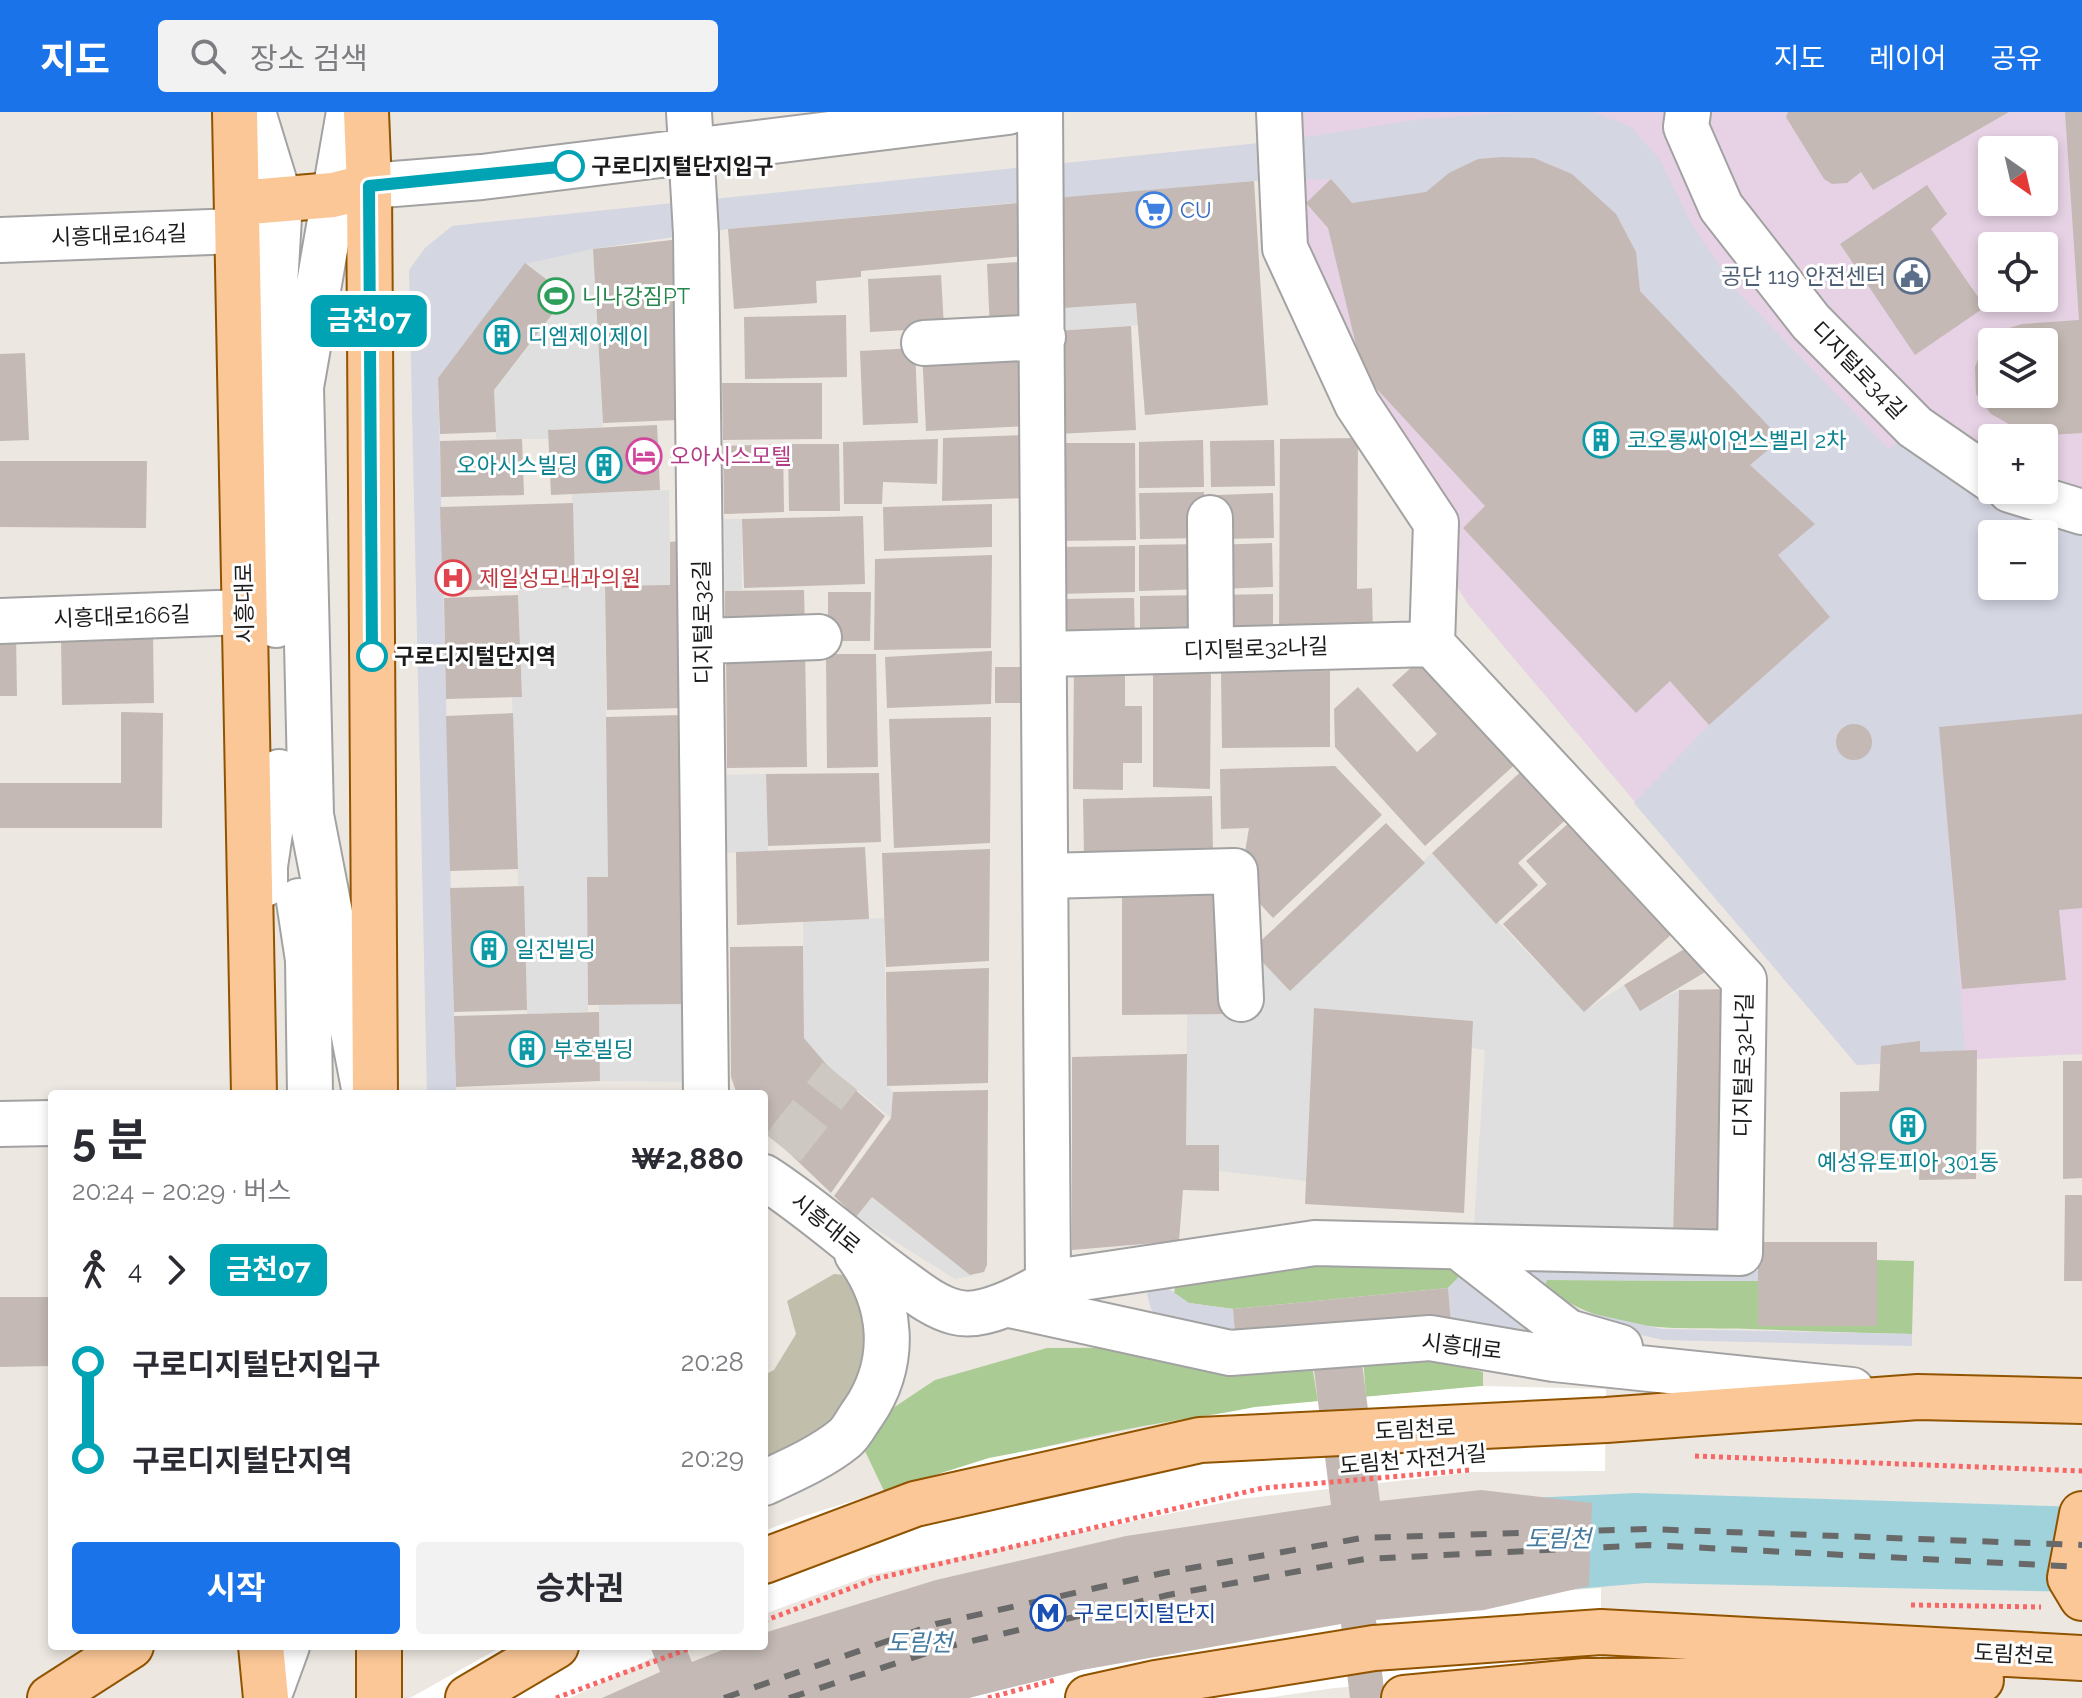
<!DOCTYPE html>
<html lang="ko">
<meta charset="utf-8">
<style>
body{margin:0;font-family:Raleway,"Noto Sans KR",sans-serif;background:#f2f2f3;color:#2b2b33;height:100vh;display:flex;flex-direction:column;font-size:30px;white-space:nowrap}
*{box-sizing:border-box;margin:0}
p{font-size:26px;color:#7c7c81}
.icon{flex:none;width:44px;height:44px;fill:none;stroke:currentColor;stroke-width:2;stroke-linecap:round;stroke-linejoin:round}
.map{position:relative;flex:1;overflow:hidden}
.side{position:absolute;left:48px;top:978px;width:720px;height:560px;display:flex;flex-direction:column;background:#fff;border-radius:8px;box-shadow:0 4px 12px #0003}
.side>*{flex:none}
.badge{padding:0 16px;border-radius:12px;font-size:28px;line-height:52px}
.needle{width:52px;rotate:146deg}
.fabs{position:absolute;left:1978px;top:24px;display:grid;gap:16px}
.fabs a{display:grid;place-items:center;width:80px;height:80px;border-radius:8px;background:#fff;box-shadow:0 4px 12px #0003;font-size:40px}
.map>.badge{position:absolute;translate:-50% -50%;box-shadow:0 0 0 4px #fff}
.legs{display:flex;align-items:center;gap:12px;height:88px;padding:0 24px;font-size:26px}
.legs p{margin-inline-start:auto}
.overview{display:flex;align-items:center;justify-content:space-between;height:136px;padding:0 24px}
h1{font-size:44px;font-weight:700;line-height:60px}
.button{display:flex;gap:16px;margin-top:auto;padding:16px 24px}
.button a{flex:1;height:92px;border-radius:8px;background:#1a73e8;color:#fff;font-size:32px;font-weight:700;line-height:92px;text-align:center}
.button a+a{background:#f2f2f3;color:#2b2b33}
ul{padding:0 24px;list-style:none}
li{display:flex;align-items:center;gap:28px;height:96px;font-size:30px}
li i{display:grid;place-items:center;width:12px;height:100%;margin:0 10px;background:currentColor}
li i::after{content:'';width:20px;height:20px;margin:-10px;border:6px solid;border-radius:50%;background:#fff}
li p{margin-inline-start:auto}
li:first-child i{background:linear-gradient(#0000 50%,currentColor 0)}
li:last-child i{background:linear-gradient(currentColor 50%,#0000 0)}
header{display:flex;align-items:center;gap:48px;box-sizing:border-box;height:112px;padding:0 40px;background:#1a73e8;color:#fff}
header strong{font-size:38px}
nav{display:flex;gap:44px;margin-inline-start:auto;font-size:28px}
.search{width:560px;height:72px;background:#f2f2f3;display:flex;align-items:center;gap:20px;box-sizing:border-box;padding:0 28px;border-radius:8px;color:#7c7c81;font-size:30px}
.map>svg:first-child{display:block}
.industrial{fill:#e6d2e4;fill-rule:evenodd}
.construction{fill:#c1bfac}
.forest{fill:#aacc94}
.parking{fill:#dfdfdf}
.plaza{fill:#d4d6e2;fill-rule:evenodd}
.water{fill:#a0d2db}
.pier{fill:#fff}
.building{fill:#c4b9b4;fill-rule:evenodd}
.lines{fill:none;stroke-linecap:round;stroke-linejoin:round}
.minor-tunnel{stroke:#cdc8c2;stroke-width:44;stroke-dasharray:44 22;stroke-linecap:butt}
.minor-casing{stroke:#a2a2a2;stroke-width:48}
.major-casing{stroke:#905401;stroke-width:48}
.path{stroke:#f86765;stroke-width:5;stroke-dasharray:4 4;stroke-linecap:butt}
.minor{stroke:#fff;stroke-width:44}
.major{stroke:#fbc797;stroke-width:44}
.rail{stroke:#696969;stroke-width:6;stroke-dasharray:16 16;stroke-linecap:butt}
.line-1-casing{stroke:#fff;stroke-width:18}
.line-1{stroke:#00a3b4;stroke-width:12}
.stop-1-dot{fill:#fff;stroke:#00a3b4;stroke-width:4}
.labels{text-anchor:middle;stroke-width:6;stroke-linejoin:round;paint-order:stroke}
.stop-label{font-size:22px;font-weight:bold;fill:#1b1b1b;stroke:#fff;text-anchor:start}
.shop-label{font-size:22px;fill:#366cbe;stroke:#fff;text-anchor:start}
.street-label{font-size:22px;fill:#1b1b1b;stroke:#fff}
.service-label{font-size:22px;fill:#4e5e75;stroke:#fff;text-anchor:end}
.leisure-label{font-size:22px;fill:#27864d;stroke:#fff;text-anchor:start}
.culture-label{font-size:22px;fill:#0d838f;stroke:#fff;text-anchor:start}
.hotel-label{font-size:22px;fill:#b23c85;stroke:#fff;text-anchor:start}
.health-label{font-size:22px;fill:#be3a42;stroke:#fff;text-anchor:start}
.transit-label{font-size:22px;fill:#164399;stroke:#fff;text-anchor:start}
.water-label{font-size:24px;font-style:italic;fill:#467ba0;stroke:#fff}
</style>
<header>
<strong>지도</strong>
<div class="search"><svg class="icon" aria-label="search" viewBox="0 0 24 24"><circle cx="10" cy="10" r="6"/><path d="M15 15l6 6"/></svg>장소 검색</div>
<nav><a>지도</a><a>레이어</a><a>공유</a></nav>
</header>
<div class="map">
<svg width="2082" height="1586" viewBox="0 0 2082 1586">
<rect width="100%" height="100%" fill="#ece7e0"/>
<path class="industrial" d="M1258 0H2082V942L1857 953 1468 492 1343 297ZM1992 38H2044V90H1992ZM1992 134H2044V186H1992ZM1992 230H2044V282H1992ZM1992 326H2044V378H1992ZM1992 422H2044V474H1992Z"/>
<path class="construction" d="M834 1162 866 1165 870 1277 764 1365V1263L774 1258 796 1222 787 1189Z"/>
<path class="forest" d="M1317 1148 1446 1155 1459 1165 1448 1176 1233 1197 1189 1191 1174 1181 1176 1171Z
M1877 1148 1914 1149 1912 1222C1859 1221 1805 1219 1751 1217 1680 1215 1602 1224 1545 1173L1546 1168 1758 1169Z
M1362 1231 1483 1260V1274L1366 1285Z
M1309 1235 1318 1290C1172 1303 1024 1335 884 1379L863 1335 893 1296 935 1268 1047 1236Z"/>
<path class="parking" d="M593 137 603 315 549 318 548 327H496L494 278 567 183 525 151Z
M1136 191 1139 213 1056 219V196Z
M669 378 670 473 605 474 608 765 587 766 588 900 527 902 524 774H518L512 585H522L518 477 575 474 572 382Z
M724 407H742V478L725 479Z
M766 662 768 740 722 741 720 663Z
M1432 741 1584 899 1624 873 1640 898 1679 878 1673 1124 1474 1114 1485 938 1472 936 1473 909 1315 896 1306 1069 1219 1059V1034L1186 1033 1187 902H1225L1241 887 1251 838 1290 878Z
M884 806 887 974 893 980 891 1006 827 953 804 926 803 810Z
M688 892V970L600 969 599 893Z
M872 1085 970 1163H977L955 1167 856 1105Z"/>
<path class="plaza" d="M1521 0H1594L1631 15 1660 48 1693 115 1736 178 1889 337 1915 315 2082 400V602L1940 615 1965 939 1920 940 1919 929 1881 934 1880 951 1857 953 1634 691 1709 613 1830 505 1778 443 1815 412 1750 353 1780 327 1640 179 1636 140 1616 102 1572 62 1534 46 1502 45 1478 47 1426 80 1352 91 1331 67 1253 69 728 117 593 137 525 152 438 266 456 982H427L409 158 425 136 452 114 488 110 1280 29 1422 7ZM1992 422H2044V474H1992Z
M1513 1155 1758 1159V1169L1547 1168 1545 1173 1562 1189 1585 1200 1662 1217 1912 1222V1234L1663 1228 1584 1210Z
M1459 1165 1518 1210 1544 1227 1451 1211 1448 1176Z
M1166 1175 1189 1191 1233 1197 1236 1233 1160 1208 1151 1197 1147 1182 1150 1176Z"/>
<path class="water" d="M1636 1381 2082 1395V1480L1646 1471 1372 1494 606 1586 764 1534 1357 1394Z"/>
<path class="pier" d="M1483 1274 1606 1277 1605 1359 1474 1360 1241 1387 871 1463 764 1502V1419L801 1405 989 1346 1255 1295Z
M1601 1476V1557L1334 1576 1266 1586H925L1391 1491Z
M503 1534H676L570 1586H410Z"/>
<path class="building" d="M1788 0H2009L1873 78 1861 60 1847 71 1832 72 1824 67 1786 5Z
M2065 0H2082V321L2048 323 2023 320 1991 302 1976 282 1975 255 1986 227 1994 221 2022 212 2079 208ZM1992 230H2044V282H1992Z
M1502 45 1534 46 1572 62 1616 102 1636 140 1640 179 1781 327 1750 353 1815 412 1778 443 1830 505 1709 613 1670 569 1636 601 1463 416 1485 394 1363 262 1328 116 1306 91 1331 67 1352 91 1426 80 1449 61 1478 47Z
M1254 69 1268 293 1145 303 1136 191 1063 196 1055 86Z
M1927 73 1947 102 1931 117 1985 195 1915 243 1840 132Z
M1029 90 1035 143 861 159V165L816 169 817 191 734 197 728 117Z
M672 128 679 308 603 311 593 137Z
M1033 149 1036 216 990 219 987 152Z
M525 151 567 183 494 278 496 320 440 322 438 266Z
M941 163 944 216 870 220 868 167Z
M846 203 847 265 745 267 744 205Z
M1131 214 1136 318 1057 322 1056 219Z
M1023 234 1027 314 926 319 922 239Z
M915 236 918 311 863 313 860 239Z
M25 241 29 328 0 329V242Z
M722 271H822V327L723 328Z
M657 313 660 378 551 383 548 318Z
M1026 323 1027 386 942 389 943 326Z
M1358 326 1357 477 1372 476 1373 525 1279 529 1280 327Z
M522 327 524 383 441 385 440 329Z
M938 327 937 372 883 370 882 392H844L843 330Z
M1203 328 1204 375 1139 376V330Z
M1274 328 1275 374 1211 375 1210 329Z
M1057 331H1135L1136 428 1058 429Z
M783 332 784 400 724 402 723 334Z
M788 332H839L840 399H789Z
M0 349H147L146 416 0 415Z
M1204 380V426L1140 427 1139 381Z
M1273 381 1274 426 1217 427 1216 383Z
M573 391 575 475 443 479 440 395Z
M992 392V435L884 439 883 395Z
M863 404 865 472 744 476 742 407Z
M679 429 681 596 607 598 605 474 670 473V430Z
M1272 431 1273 475 1217 477 1215 433Z
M1203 432 1204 477 1139 479V433Z
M1135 434V480L1058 482 1057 435Z
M992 443 991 536 874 538 875 447Z
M804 478 805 517 725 519V479Z
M828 480H871L870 529H828Z
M1273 482V527L1216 528 1215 483Z
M518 483 522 585 446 587 444 486Z
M1204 483 1205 530 1140 531V484Z
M1134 486 1135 532 1067 536 1057 487Z
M0 522H16L17 584H0Z
M153 524 154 591 62 593 61 526Z
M805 535 807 655 727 656 726 537Z
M992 539 991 592 887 596 885 545Z
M826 542H876L878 655 827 656Z
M1425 543 1520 648 1425 734 1335 635 1334 597 1358 575 1417 640 1437 622 1392 573Z
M1074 549H1125V594H1142V651H1123V678L1073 677Z
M995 555H1025V591H995Z
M1330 559V635L1222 636 1221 560Z
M1153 562H1211L1210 677 1153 675Z
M121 600 163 601 162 716H0V671H121Z
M513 601 518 757 450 759 446 604Z
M2082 602V796L2059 798 2066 868 1962 877 1939 615Z
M682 603 688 892 588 893 587 765H608L606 605Z
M991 605 990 731 894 736 889 607Z
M1836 630a18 18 0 1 1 36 0a18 18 0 1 1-36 0Z
M1335 654 1382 703 1273 806 1240 770 1249 716 1221 717 1220 657Z
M1526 655 1571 703 1518 751 1538 773 1496 812 1432 741Z
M879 661 881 730 768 734 766 662Z
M1212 684 1213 740 1084 743 1083 687Z
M1579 702 1681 814 1584 900 1503 812 1547 772 1526 749Z
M1386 711 1425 751 1290 879 1251 838Z
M865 735 869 807 737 813 736 740Z
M990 737 989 849 886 855 882 741Z
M524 774 527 898 454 900 450 776Z
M1224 776 1225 902 1122 903V778Z
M1696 830 1712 856 1640 899 1624 873Z
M803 834 804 926 827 953 885 1004 831 1081 764 1017V982H737L731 965 730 835Z
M989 856 988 971 887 974 886 860Z
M1730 877 1727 1124H1673L1679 878Z
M1314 896 1473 909 1464 1101 1305 1092Z
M599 900 600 969 456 975 454 904Z
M1920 929V940L1977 938 1976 1067 1919 1068 1920 1051 1840 1049V980L1879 979 1881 934Z
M1187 942 1186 1033H1219V1079L1183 1078 1179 1129 1072 1138V945Z
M2063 949H2082V1066L2063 1067Z
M988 978 987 1153 984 1160 970 1163 872 1085 856 1105 834 1084 891 1006 893 980Z
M2065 1083H2082V1169H2064Z
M1758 1130H1877V1214H1758Z
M1448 1176 1451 1211 1358 1221 1380 1389 1481 1378 1592 1391 1589 1474 1484 1498 1376 1508 1385 1586H1350L1341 1512 1082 1558 969 1586H602L660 1560 650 1534H685L692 1550 732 1534H764V1521L936 1468 1126 1424 1331 1393 1310 1226 1236 1233 1233 1197Z
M0 1185H52V1254L0 1255Z"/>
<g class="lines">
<path class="minor-tunnel" d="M783 1036 840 964"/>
<defs>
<path id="minor" d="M253 0 280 88 269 275 276 513
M349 0 301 275 311 703 364 976
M689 0 696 122 706 982
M1040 0 1048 1171
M1279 0 1285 136 1357 292 1436 411 1432 532
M1688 0 1686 15 1721 95 1811 210 1915 315 1992 368
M369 74 482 65 1008 0
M0 128 237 119
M924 231 1043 225
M2010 378 2082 400
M1210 406 1211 537
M0 509 245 500
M703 529 819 525
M1046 764 1235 759 1241 887
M265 772V754L279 660
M299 789 308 848 310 982
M0 1012 52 1011
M764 1065C811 1095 852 1133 897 1166 915 1179 934 1195 955 1200 983 1208 1025 1184 1048 1171L1315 1131 1740 1141 1744 868 1432 532 1045 542
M1459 1135 1568 1220 1620 1235
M1010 1193 1230 1241 1430 1226 1554 1247 1852 1278
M764 1371C790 1359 822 1345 845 1326 852 1320 857 1309 863 1301 898 1250 893 1191 857 1142
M268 1586 287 1534"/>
<path id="major" d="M235 0 254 982
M366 0 369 74 375 982
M238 91 333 83 369 74
M2082 1402 2070 1466 2082 1486
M764 1449 915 1392 1200 1328 1606 1308 1918 1285 2082 1289
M261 1534 266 1586
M379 1534V1586
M50 1586 131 1534
M468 1586 556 1534
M1088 1586 1156 1571 1374 1536 1601 1520 2082 1546
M1404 1586 1585 1569 1981 1568"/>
</defs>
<use href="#minor" class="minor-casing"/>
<use href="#major" class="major-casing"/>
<path class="path" d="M1695 1344 2082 1359
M1911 1493 2041 1495
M764 1509 875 1467 1263 1376 1470 1358
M556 1586 696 1534
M988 1586 1055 1568"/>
<use href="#minor" class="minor"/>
<use href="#major" class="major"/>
<path class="rail" d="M724 1586 936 1512 1163 1461 1362 1426 1648 1417 2082 1433
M789 1586 946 1535 1168 1483 1365 1447 1648 1433 2082 1455"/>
</g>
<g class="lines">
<defs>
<path id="line-1" d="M372 544 369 74 569 54"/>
</defs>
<use href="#line-1" class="line-1-casing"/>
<use href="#line-1" class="line-1"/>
</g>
<defs>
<symbol id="supermarket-ring" viewBox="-11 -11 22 22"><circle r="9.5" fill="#fff" stroke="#3f7fe0" stroke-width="1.5"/><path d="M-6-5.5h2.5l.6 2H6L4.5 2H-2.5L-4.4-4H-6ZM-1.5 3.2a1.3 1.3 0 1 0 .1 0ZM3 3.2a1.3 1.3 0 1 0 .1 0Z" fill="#3f7fe0"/></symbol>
<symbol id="civic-ring" viewBox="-11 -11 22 22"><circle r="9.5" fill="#fff" stroke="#5c6f8a" stroke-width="1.5"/><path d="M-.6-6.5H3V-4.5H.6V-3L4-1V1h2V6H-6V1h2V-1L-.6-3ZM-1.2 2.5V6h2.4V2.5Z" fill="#5c6f8a"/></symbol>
<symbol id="stadium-ring" viewBox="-11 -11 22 22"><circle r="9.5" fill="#fff" stroke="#2e9e5b" stroke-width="1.5"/><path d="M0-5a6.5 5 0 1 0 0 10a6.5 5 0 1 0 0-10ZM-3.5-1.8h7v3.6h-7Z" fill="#2e9e5b"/></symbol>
<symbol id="building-ring" viewBox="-11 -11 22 22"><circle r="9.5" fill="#fff" stroke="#0f9aa8" stroke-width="1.5"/><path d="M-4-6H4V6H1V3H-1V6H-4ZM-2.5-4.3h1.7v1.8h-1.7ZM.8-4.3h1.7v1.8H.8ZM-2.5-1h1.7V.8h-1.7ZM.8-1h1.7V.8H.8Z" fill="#0f9aa8"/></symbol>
<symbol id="hotel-ring" viewBox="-11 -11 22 22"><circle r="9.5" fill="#fff" stroke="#d1479c" stroke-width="1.5"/><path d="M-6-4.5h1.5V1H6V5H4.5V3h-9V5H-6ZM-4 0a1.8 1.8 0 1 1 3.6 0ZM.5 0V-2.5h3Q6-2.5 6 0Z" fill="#d1479c"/></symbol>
<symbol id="hospital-ring" viewBox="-11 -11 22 22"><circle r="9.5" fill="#fff" stroke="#e0444e" stroke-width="1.5"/><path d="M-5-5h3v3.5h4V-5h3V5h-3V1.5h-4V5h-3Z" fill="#e0444e"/></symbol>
<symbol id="metro-ring" viewBox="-11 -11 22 22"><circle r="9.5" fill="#fff" stroke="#1a4fb4" stroke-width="1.5"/><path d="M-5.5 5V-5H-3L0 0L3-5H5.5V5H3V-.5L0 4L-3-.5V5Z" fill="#1a4fb4"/></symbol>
</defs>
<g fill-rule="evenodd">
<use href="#supermarket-ring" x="1134" y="78" width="40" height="40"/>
<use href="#civic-ring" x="1892" y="144" width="40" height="40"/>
<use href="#stadium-ring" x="536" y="164" width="40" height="40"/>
<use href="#building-ring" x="482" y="204" width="40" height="40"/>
<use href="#building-ring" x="1581" y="308" width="40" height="40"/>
<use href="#hotel-ring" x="624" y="324" width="40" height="40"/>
<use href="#building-ring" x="584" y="333" width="40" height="40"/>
<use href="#hospital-ring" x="433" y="446" width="40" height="40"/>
<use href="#building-ring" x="469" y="817" width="40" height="40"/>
<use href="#building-ring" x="507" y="917" width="40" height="40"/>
<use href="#building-ring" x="1888" y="994" width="40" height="40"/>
<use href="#metro-ring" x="1028" y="1481" width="40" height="40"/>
</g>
<g class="stop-1-dot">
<circle cx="569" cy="54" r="14"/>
<circle cx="372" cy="544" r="14"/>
</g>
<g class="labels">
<g class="stop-label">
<text x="591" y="62">구로디지털단지입구</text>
<text x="394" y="552">구로디지털단지역</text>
</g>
<g class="shop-label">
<text x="1180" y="106">CU</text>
</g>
<g class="street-label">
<text transform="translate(119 123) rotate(-2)" y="8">시흥대로164길</text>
<text transform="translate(1859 258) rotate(46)" y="8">디지털로34길</text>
<text transform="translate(244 491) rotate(-91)" y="8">시흥대로</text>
<text transform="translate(122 504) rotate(-2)" y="8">시흥대로166길</text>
<text transform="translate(702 510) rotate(-91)" y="8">디지털로32길</text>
<text transform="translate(1256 536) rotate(-2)" y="8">디지털로32나길</text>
<text transform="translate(1743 953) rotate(-89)" y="8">디지털로32나길</text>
<text transform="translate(826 1111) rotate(39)" y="8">시흥대로</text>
<text transform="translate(1462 1234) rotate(7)" y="8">시흥대로</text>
<text transform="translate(1415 1317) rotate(-3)" y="8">도림천로</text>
<text transform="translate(1413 1347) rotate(-5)" y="8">도림천 자전거길</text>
<text transform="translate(2014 1542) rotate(3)" y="8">도림천로</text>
</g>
<g class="service-label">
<text x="1886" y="172">공단 119 안전센터</text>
</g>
<g class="leisure-label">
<text x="582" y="192">니나강짐PT</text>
</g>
<g class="culture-label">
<text x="528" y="232">디엠제이제이</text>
<text x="1627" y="336">코오롱싸이언스벨리 2차</text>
<text x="578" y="361" text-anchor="end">오아시스빌딩</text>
<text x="515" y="845">일진빌딩</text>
<text x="553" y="945">부호빌딩</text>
<text x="1908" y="1058" text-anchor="middle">예성유토피아 301동</text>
</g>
<g class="hotel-label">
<text x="670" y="352">오아시스모텔</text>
</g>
<g class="health-label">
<text x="479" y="474">제일성모내과의원</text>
</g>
<g class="transit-label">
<text x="1074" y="1509">구로디지털단지</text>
</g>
<g class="water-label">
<text x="1558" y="1435">도림천</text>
<text x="919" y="1539">도림천</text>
</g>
</g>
</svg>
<div class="fabs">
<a><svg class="needle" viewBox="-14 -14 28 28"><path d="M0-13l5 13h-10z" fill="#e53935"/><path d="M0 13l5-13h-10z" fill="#7c7c81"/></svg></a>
<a><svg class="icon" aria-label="locate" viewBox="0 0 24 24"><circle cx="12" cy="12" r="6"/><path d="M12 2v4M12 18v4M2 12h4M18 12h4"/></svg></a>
<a><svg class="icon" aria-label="layers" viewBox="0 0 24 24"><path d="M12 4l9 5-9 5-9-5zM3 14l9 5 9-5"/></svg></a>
<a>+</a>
<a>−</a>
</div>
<b class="badge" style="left:369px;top:209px;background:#00a3b4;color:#fff">금천07</b>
<section class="side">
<div class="overview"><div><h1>5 분</h1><p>20:24 – 20:29 · 버스</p></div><b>₩2,880</b></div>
<div class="legs"><svg class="icon" aria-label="walk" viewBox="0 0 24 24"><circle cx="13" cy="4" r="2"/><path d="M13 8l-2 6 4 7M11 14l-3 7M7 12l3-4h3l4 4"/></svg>4<svg class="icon" aria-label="forward" viewBox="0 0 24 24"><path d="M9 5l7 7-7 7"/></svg><b class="badge" style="background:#00a3b4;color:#fff">금천07</b></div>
<ul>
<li><i style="color:#00a3b4"></i><b>구로디지털단지입구</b><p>20:28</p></li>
<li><i style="color:#00a3b4"></i><b>구로디지털단지역</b><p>20:29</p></li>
</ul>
<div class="button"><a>시작</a><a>승차권</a></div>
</section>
</div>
